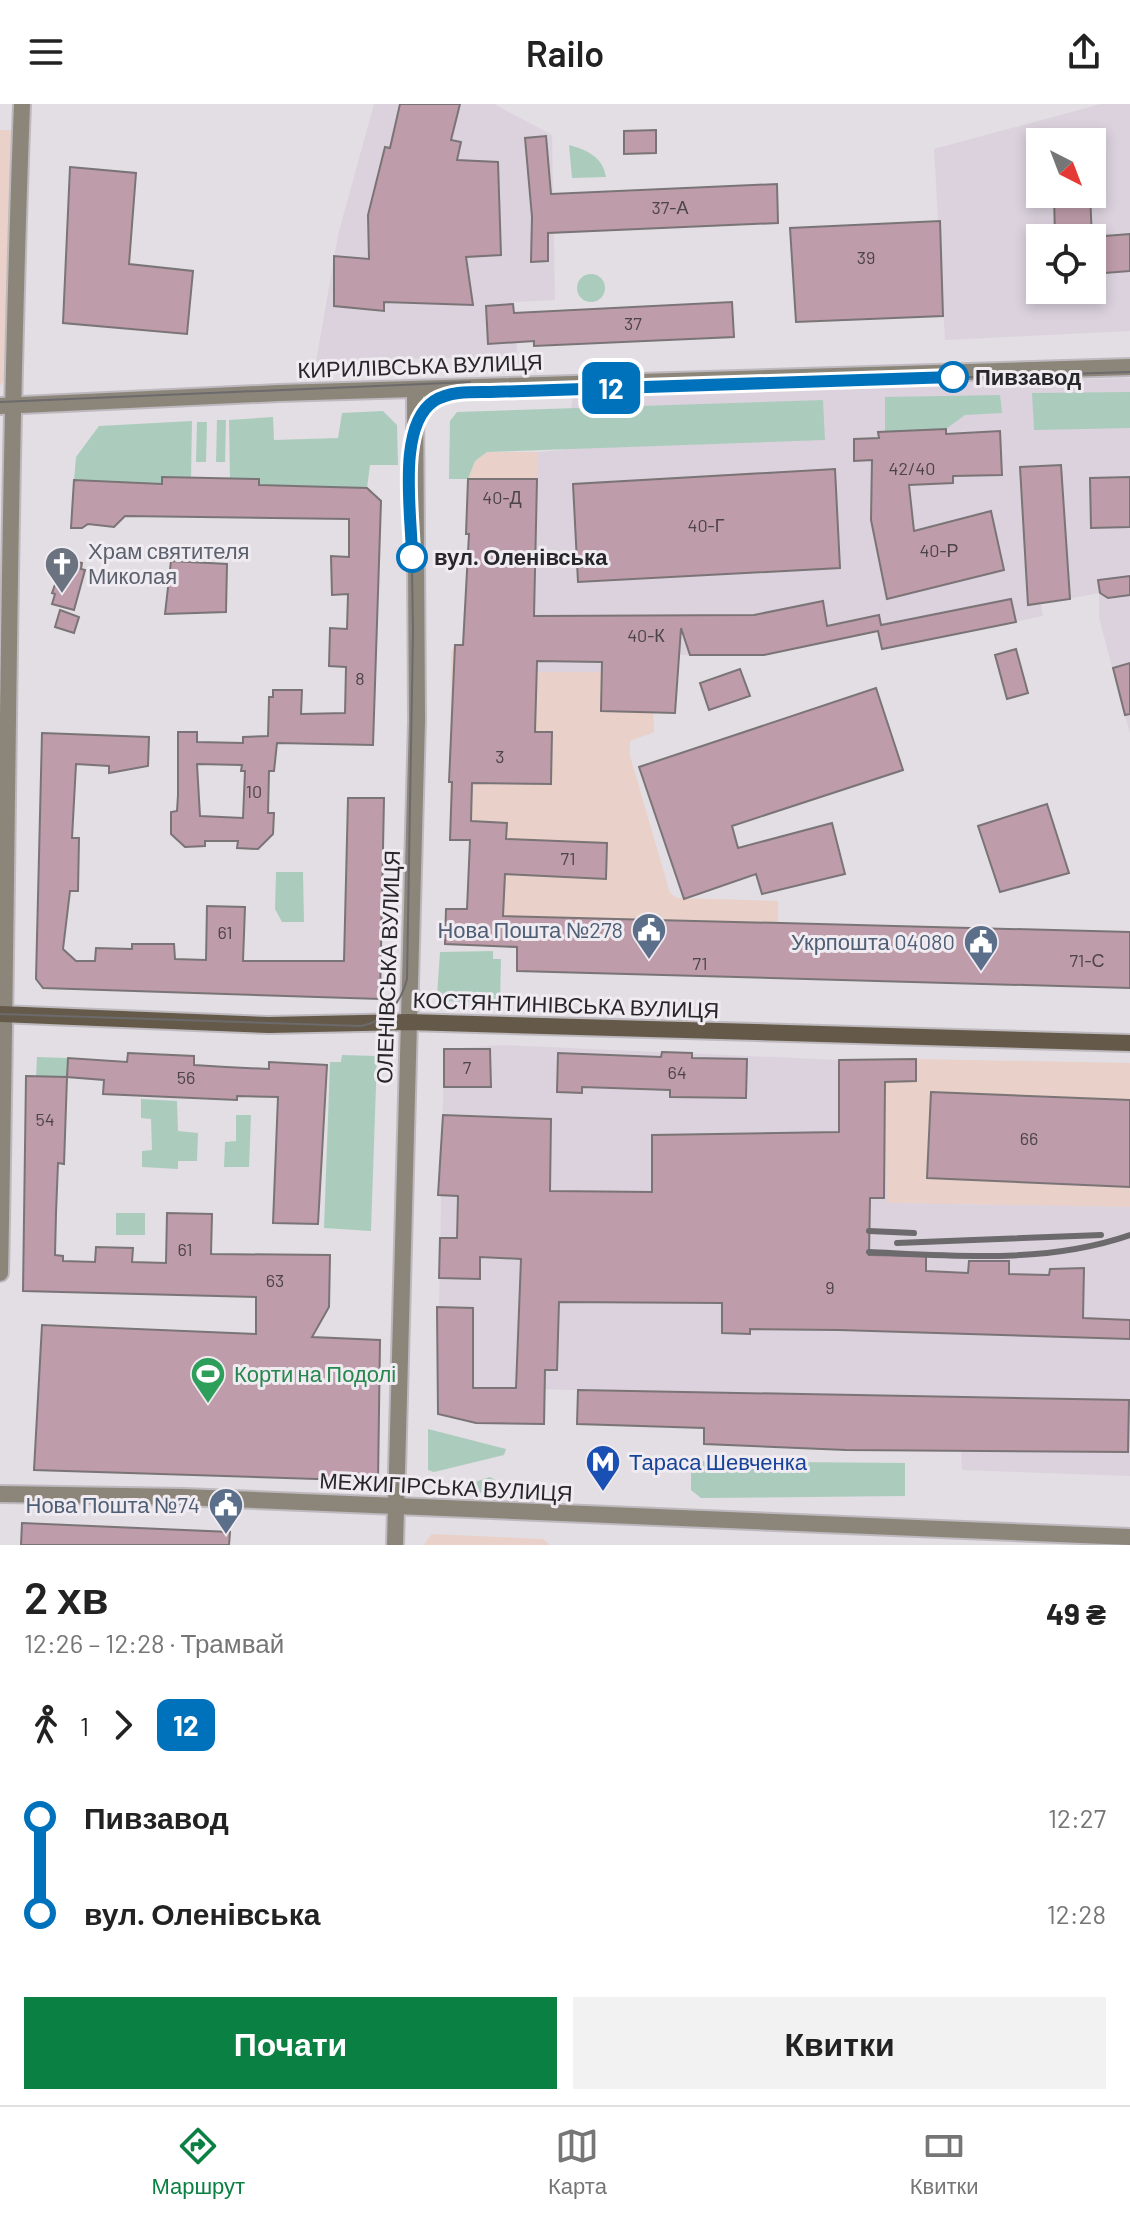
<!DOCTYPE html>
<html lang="uk">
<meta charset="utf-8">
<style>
body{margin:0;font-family:Barlow,sans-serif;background:#f2f2f2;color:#222;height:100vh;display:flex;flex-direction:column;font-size:30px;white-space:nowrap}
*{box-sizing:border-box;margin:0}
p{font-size:26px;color:#767676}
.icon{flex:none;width:44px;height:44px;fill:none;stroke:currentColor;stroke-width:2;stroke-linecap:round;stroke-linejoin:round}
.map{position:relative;height:1441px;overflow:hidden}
.details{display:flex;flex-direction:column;background:#fff;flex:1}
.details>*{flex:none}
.badge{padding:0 16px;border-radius:12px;font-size:28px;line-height:52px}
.needle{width:52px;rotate:138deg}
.controls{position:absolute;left:1026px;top:24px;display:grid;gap:16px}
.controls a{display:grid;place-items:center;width:80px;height:80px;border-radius:0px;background:#fff;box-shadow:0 4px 12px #0003;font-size:40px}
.map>.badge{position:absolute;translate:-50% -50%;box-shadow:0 0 0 4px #fff}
.legs{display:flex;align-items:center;gap:12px;height:88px;padding:0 24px;font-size:26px}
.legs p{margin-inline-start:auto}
.head{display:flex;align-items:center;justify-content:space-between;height:136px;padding:0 24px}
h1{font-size:44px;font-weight:600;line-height:60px}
.cta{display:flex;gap:16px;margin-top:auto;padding:16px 24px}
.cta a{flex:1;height:92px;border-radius:0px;background:#0b8043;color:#fff;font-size:32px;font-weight:600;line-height:92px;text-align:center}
.cta a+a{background:#f2f2f2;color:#222}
ul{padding:0 24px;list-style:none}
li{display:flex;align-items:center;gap:28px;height:96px;font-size:30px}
li i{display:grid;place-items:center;width:12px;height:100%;margin:0 10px;background:currentColor}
li i::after{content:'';width:20px;height:20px;margin:-10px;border:6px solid;border-radius:50%;background:#fff}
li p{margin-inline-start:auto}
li:first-child i{background:linear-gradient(#0000 50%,currentColor 0)}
li:last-child i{background:linear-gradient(currentColor 50%,#0000 0)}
header{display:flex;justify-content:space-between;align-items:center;height:104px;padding:0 24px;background:#fff;font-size:36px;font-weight:600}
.tab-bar{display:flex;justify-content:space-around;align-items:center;height:112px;border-top:2px solid #e0e0e0;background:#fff;font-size:22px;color:#767676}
.tab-bar a{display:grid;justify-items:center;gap:4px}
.tab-bar .on{color:#0b8043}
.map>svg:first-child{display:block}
.commercial{fill:#e9d0c8}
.built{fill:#dbd2dd;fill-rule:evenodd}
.green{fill:#abccbc}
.building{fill:#be9ca9;stroke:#7a7476;stroke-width:2;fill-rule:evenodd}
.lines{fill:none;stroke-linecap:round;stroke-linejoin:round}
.minor-casing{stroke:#bdb9be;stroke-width:20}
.tertiary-casing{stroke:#bdb9be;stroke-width:20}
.secondary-casing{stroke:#bdb9be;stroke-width:20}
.minor{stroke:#8c8579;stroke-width:16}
.tertiary{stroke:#8c8579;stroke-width:16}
.secondary{stroke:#655a49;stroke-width:16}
.tram{stroke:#6c6a6d;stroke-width:2}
.rail{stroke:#6c6a6d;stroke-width:6}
.line-1-casing{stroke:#fff;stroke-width:18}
.line-1{stroke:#0072bc;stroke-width:12}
.stop-1-dot{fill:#fff;stroke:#0072bc;stroke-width:4}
.labels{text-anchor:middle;stroke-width:6;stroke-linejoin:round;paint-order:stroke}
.number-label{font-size:18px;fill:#4d4448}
.street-label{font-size:22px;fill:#272628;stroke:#f0ebf1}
.stop-label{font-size:22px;font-weight:bold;fill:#272628;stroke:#f0ebf1;text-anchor:start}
.worship-label{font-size:22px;fill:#5b616d;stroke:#f0ebf1;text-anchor:start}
.service-label{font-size:22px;fill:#4e5e75;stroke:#f0ebf1;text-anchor:end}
.leisure-label{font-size:22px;fill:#27864d;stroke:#f0ebf1;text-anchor:start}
.transit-label{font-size:22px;fill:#164399;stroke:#f0ebf1;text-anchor:start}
</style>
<header><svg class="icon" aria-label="menu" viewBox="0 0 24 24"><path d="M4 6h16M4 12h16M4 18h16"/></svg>Railo<svg class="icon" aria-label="share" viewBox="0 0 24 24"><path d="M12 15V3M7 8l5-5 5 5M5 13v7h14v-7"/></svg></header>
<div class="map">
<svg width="1130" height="1441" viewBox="0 0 1130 1441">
<rect width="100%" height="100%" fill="#e2dee3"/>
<path class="commercial" d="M0 26H11L6 274 0 282Z
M487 348H538L534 568H602L653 608 654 628 630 637V652L670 789 677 794 778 797V819L1130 828V884L517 867 518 834 504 842 445 840 446 805H467L470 737 450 736 451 549 455 541 463 540 471 430H467L468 375 475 357Z
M916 955 1130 959V1103L886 1099 885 978 916 977Z
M432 1430 543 1435 550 1441H423Z"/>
<path class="built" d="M374 0H494L552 31 555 196 514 198 517 252 316 258 338 131Z
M1101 0H1130V227L945 236 934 45ZM1040 38H1092V90H1040ZM1040 134H1092V186H1040Z
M1130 274V630L1099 514V489L1041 500 1043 512 882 545 878 527 762 551H679L675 609 601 607 602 568H533L538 348 564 346 573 293 841 281Z
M504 941 839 956 916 955V977L885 978 887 1099 1130 1103V1372L962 1366 961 1347 704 1340V1324L577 1320V1286L473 1284 472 1255 438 1254 444 945Z"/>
<path class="green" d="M569 41C587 46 603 53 606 73L572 74Z
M577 184a14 14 0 1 1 28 0a14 14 0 1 1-28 0Z
M1130 288V324L1034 326 1032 289Z
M1000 291 1002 309 965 311 946 325 885 328V293Z
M823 296 825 336 487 348 475 357 468 375H449L450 317 457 308Z
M383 307 397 321 398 361H370L367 384 259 381 258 375 230 374 229 316 273 313 274 336 338 334 342 309Z
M217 316H226L225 358H216Z
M192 317 191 373H162V380L74 376 76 353 99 322Z
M197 318H207L206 358H196Z
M276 768H303L304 818H282L275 805Z
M493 847V855H501L500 899 441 897 437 892 440 848Z
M342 951 377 952 371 1127 324 1124 330 958H341Z
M37 953 68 954 67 973H36Z
M141 995 177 997 178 1027 198 1029 197 1057H178V1065L142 1063V1047L152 1046 151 1015 141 1014Z
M236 1011H251L249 1063H224L225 1038 236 1037Z
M116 1109H145V1131H116Z
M428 1325 506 1345 504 1351 434 1368 428 1366Z
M691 1357 905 1359V1392L701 1394 691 1386Z
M490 1373 504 1381 507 1390 467 1388 466 1381Z"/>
<path class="building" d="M400 0H460L451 36 461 38 457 56 498 58 501 151 466 153 473 201 384 198V207L334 202V152L369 155 368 111 385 43 390 44Z
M656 26V49L624 50V27Z
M546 32 551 90 777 80 778 119 548 129V157L531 158 532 113 525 34Z
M70 63 136 69 129 160 193 167 187 230 63 219Z
M1054 90H1090L1092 134H1055Z
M940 117 943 212 796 218 790 124Z
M1130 130V167L1092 170V133Z
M732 198 734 233 534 242V237L488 240 486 202 513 200 514 209Z
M946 325V330L1000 327 1002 371 953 372V379L909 381 914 427 991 407 1004 466 887 495 871 416 872 356 854 357V335L879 334 878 328Z
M1061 361 1070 495 1028 501 1020 363Z
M835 365 840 464 578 478 573 380Z
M162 373 259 375V381L367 384 381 397 373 641 277 639 274 667H269L268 709H274L273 730 258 745 237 744 238 737H205V742L185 743 171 730V708L177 707 178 691V628H197V638L243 639V633L268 632 269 593H273V586H302L301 610 345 609 346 563 329 562 330 524 347 525 348 490 332 491 331 452 349 453V415L125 412 114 423 88 420 82 424H71L74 376 162 380ZM197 660 242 661 241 667H245L243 714 200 712Z
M1130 373V423L1091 424 1090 374Z
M468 375H537L534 512 754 511 823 497 827 522 879 511 881 521 1011 495 1016 518 882 545 878 527 764 551H690L681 524 675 609 601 607 602 558 537 557 535 628H552L551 680 472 679 471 717 507 719 506 735 607 739 606 775 505 770 503 812 1130 828V884L517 867V843L445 840 446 805H467L470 736H450L452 678H449L455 541H463L469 430H466Z
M64 455 82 459 81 465 85 466 74 506 52 500 55 490 52 489Z
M171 457 227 460 226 508 165 510Z
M1130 472V491L1108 494 1100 489 1098 476Z
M60 506 79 513 74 529 55 523Z
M1016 545 1028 589 1007 595 995 551Z
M1130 559V610L1125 611 1113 564Z
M740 565 750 592 709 606 700 579Z
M876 584 903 666 732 722 738 744 832 719 845 770 762 790 756 770 684 795 639 663Z
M42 629 149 633 148 662 109 669V662L76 660 72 734H79L78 787H70L63 845 76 857H95L96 844 132 845V840H174L175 855 206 856 207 802 245 803 243 857H344L348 694H384L380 895 43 884 36 875Z
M1047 700 1069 769 1000 788 978 722Z
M444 945H490L491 983H444Z
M662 948 692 949V954L747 955 746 994 670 993V986L582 983V989L557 988 558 949 661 953Z
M128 949 194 952V961L226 963 269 965V958L327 961 318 1120 273 1119 278 993 237 992V996L103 990 104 976 67 973 68 954 127 958Z
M916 955V977L885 978 884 1094H870L869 1151 926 1152V1167L968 1169 969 1157H1009V1170L1049 1171 1050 1165 1084 1164 1083 1214 1130 1216V1235L839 1226 750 1225V1230L722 1229V1199L559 1198 557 1266H545L544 1320 476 1319 438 1310 437 1203 473 1204V1284H516L521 1155 480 1153V1175L439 1174 440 1134H457L458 1092 438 1091 443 1011 551 1015 550 1087 652 1088V1031L839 1028V956Z
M26 972 67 973 64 1060 58 1059 56 1109 55 1151 63 1152V1157L95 1158 96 1143 133 1144 132 1158 166 1159 167 1109 212 1110 211 1150 330 1151 329 1203 312 1233 380 1236 378 1377 34 1366 42 1221 256 1230V1193L23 1187Z
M931 988 1130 996V1083L927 1074Z
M578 1286 1129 1296 1128 1348 846 1346 704 1340V1324L577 1320Z
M22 1419 230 1428 229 1441H21Z"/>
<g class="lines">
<defs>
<path id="minor" d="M0 1169C8 779 7 389 22 0
M395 1441 417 616 415 285"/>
<path id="tertiary" d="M0 302 279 289 1130 263
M0 1390 184 1393 1130 1433"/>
<path id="secondary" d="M0 910 269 921 408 918 1130 939"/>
</defs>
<use href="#minor" class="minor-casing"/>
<use href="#tertiary" class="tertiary-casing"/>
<use href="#secondary" class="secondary-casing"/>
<use href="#minor" class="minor"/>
<use href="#tertiary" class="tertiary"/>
<use href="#secondary" class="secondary"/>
<path class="tram" d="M0 298 470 278
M0 910 361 922C386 917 401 899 407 875L413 527 410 342C420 292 445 290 490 288L1130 268"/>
<path class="rail" d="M869 1127 914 1129
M897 1139 1101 1131
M869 1148C956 1152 1046 1160 1130 1131"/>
</g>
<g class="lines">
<defs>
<path id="line-1" d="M412 453C412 413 396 322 434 297 450 287 471 288 490 288L953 273"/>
</defs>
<use href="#line-1" class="line-1-casing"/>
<use href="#line-1" class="line-1"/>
</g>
<defs>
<symbol id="church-pin" viewBox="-11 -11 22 30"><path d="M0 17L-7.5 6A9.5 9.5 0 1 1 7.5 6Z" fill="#6b7280" stroke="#f0ebf1"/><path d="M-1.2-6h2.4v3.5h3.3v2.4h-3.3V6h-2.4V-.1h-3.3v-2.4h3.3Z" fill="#fff"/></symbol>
<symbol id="civic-pin" viewBox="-11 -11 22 30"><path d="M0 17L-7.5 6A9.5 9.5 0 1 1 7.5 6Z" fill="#5c6f8a" stroke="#f0ebf1"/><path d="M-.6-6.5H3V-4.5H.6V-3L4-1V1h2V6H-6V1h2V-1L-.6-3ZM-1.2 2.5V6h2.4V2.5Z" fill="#fff"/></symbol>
<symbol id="stadium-pin" viewBox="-11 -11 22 30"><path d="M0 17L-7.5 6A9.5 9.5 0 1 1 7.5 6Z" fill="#2e9e5b" stroke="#f0ebf1"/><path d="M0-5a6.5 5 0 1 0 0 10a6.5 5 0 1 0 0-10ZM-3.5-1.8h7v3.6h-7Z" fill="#fff"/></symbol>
<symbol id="metro-pin" viewBox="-11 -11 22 30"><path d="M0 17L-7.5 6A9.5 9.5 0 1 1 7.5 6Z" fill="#1a4fb4" stroke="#f0ebf1"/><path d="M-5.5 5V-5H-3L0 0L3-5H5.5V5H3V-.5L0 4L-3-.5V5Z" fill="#fff"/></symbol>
</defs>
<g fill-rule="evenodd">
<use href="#church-pin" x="42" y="440" width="40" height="54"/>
<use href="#civic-pin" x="629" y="806" width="40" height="54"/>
<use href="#civic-pin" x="961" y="818" width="40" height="54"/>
<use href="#stadium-pin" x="188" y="1250" width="40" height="54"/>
<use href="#metro-pin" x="583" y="1338" width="40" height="54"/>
<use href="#civic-pin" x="206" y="1381" width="40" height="54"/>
</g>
<g class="stop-1-dot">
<circle cx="953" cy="273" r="14"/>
<circle cx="412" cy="453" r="14"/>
</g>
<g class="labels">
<g class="number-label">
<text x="670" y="110">37-А</text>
<text x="866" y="160">39</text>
<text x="633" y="226">37</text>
<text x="912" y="371">42/40</text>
<text x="502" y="400">40-Д</text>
<text x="706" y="428">40-Г</text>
<text x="939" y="453">40-Р</text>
<text x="646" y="538">40-К</text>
<text x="360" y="581">8</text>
<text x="500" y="659">3</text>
<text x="254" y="694">10</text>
<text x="568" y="761">71</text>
<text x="225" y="835">61</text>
<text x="1087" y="863">71-С</text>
<text x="700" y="866">71</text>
<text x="467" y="970">7</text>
<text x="677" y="975">64</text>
<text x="186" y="980">56</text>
<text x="45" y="1022">54</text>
<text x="1029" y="1041">66</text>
<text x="185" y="1152">61</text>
<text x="275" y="1183">63</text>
<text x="830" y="1190">9</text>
</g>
<g class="street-label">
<text transform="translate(420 262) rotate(-2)" y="8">КИРИЛІВСЬКА ВУЛИЦЯ</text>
<text transform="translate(388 863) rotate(-88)" y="8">ОЛЕНІВСЬКА ВУЛИЦЯ</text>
<text transform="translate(566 901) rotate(2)" y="8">КОСТЯНТИНІВСЬКА ВУЛИЦЯ</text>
<text transform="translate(446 1383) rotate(3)" y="8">МЕЖИГІРСЬКА ВУЛИЦЯ</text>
</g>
<g class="stop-label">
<text x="975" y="281">Пивзавод</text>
<text x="434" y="461">вул. Оленівська</text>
</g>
<g class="worship-label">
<text x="88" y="455">Храм святителя<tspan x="88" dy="25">Миколая</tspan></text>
</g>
<g class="service-label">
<text x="623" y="834">Нова Пошта №278</text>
<text x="955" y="846">Укрпошта 04080</text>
<text x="200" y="1409">Нова Пошта №74</text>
</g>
<g class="leisure-label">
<text x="234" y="1278">Корти на Подолі</text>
</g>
<g class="transit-label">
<text x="629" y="1366">Тараса Шевченка</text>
</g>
</g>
</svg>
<div class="controls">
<a><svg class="needle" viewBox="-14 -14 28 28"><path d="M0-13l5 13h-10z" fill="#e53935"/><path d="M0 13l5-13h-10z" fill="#767676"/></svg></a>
<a><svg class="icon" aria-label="locate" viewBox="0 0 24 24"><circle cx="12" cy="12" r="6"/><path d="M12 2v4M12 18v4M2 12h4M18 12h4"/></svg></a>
</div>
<b class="badge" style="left:611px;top:284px;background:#0072bc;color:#fff">12</b>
</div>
<section class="details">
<div class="head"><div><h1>2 хв</h1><p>12:26 – 12:28 · Трамвай</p></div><b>49 ₴</b></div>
<div class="legs"><svg class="icon" aria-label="walk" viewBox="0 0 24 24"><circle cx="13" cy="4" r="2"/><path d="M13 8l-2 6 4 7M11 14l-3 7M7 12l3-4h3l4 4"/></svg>1<svg class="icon" aria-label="forward" viewBox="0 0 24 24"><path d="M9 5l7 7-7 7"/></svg><b class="badge" style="background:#0072bc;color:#fff">12</b></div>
<ul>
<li><i style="color:#0072bc"></i><b>Пивзавод</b><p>12:27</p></li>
<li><i style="color:#0072bc"></i><b>вул. Оленівська</b><p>12:28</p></li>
</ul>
<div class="cta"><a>Почати</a><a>Квитки</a></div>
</section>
<nav class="tab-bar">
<a class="on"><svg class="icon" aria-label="directions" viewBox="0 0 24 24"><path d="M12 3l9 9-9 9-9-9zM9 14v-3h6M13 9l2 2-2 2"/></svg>Маршрут</a>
<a><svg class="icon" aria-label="map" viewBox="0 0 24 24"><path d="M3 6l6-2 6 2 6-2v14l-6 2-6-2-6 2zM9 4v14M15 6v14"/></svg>Карта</a>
<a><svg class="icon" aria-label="tickets" viewBox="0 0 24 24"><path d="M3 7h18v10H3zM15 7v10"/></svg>Квитки</a>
</nav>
